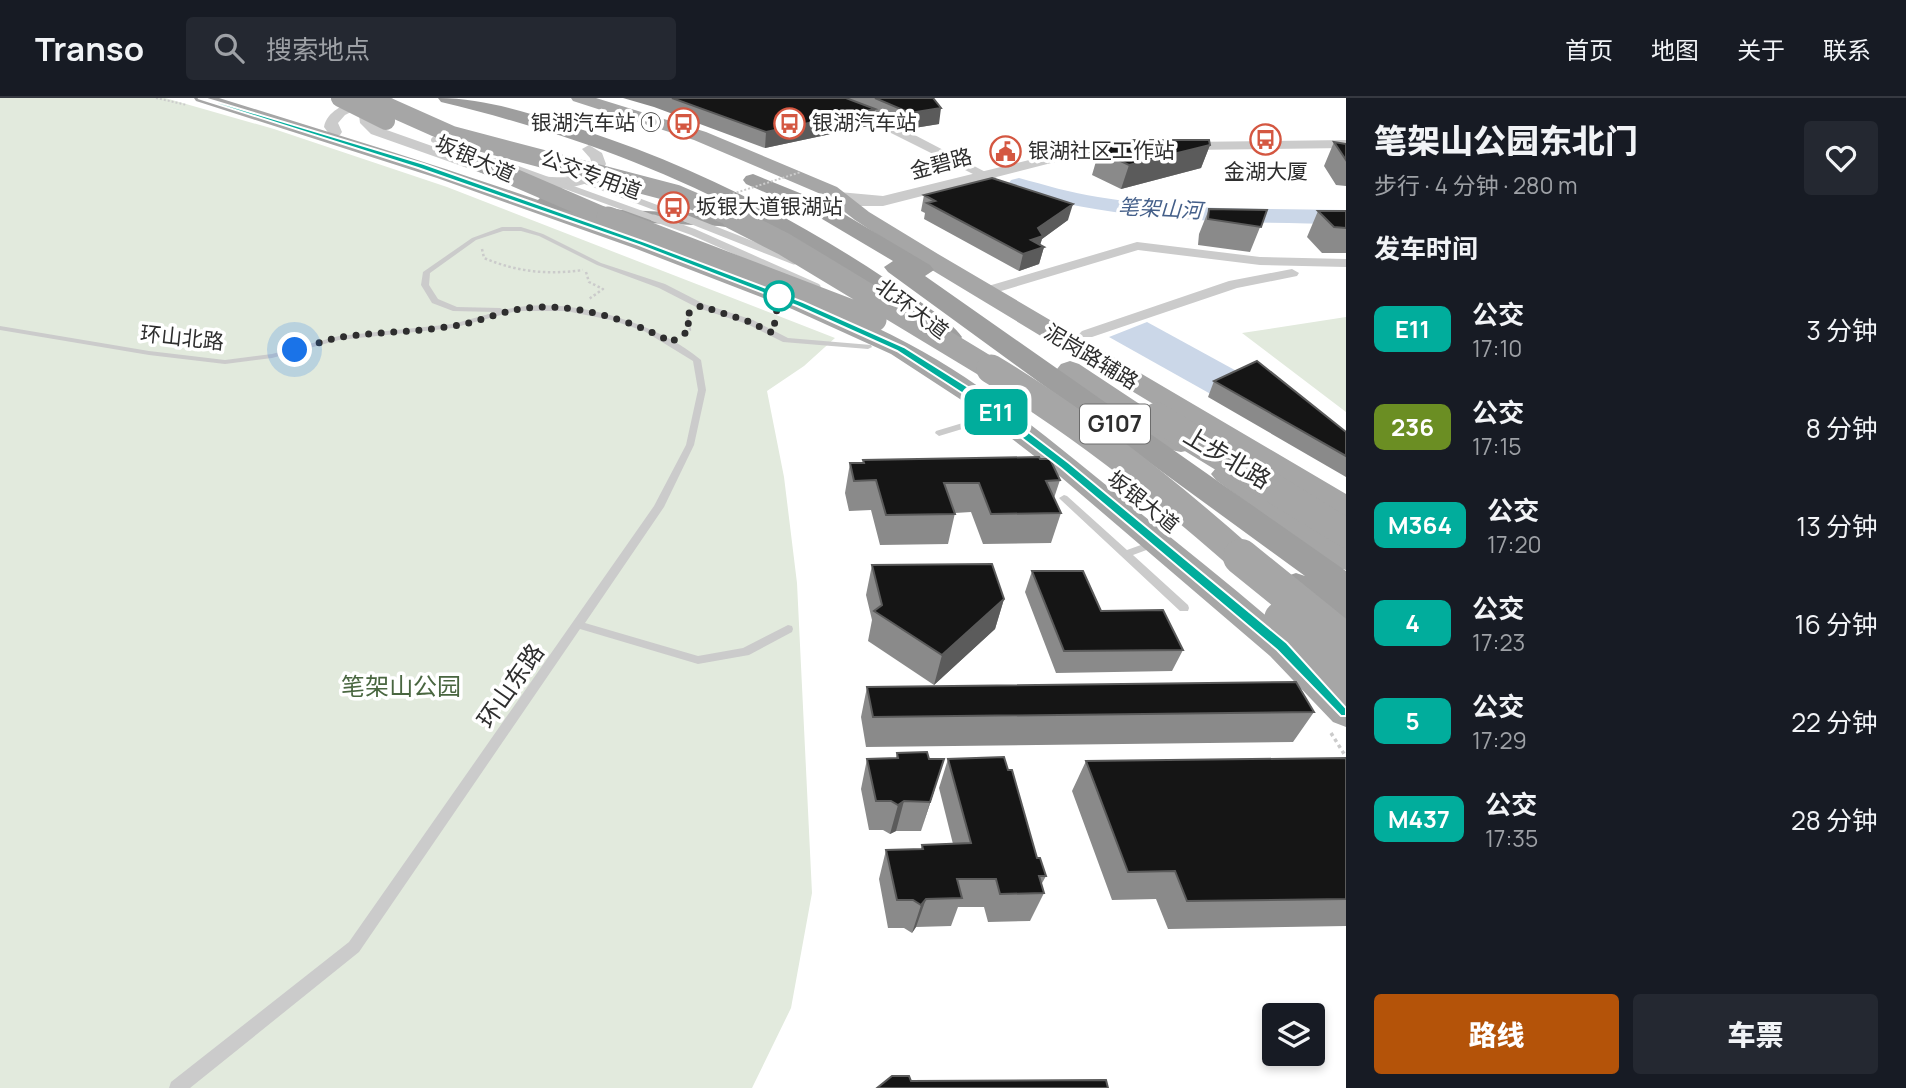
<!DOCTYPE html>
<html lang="zh">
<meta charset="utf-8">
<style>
body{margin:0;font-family:Manrope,"Noto Sans SC",sans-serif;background:#242831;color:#f1f3f6;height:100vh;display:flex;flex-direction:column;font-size:26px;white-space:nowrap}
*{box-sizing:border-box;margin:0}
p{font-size:23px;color:#9ea1a6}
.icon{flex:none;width:38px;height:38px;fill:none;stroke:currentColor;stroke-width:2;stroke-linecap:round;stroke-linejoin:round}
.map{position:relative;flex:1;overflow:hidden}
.details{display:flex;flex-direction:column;background:#171b24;width:560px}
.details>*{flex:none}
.badge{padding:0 14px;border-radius:10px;font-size:24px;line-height:46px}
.tools{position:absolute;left:1262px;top:905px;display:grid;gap:14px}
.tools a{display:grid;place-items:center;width:63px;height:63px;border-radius:7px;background:#171b24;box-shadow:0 4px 10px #0003;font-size:35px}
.you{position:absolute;width:35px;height:35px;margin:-18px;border:5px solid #fff;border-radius:50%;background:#1a73e8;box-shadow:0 0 0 10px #1a73e833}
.map>.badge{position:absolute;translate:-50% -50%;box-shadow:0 0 0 4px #fff}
h2{padding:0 28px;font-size:26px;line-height:63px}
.round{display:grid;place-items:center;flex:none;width:74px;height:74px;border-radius:7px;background:#242831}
.overview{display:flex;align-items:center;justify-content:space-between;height:119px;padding:0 28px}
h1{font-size:33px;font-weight:800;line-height:52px}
.primary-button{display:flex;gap:14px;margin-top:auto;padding:14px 28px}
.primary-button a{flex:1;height:80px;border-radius:7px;background:#b45309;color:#fff;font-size:28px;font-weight:800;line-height:80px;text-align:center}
.primary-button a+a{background:#242831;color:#f1f3f6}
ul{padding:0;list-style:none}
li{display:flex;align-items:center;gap:21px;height:98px;padding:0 28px}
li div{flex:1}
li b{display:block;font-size:26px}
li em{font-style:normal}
li .badge{min-width:77px;font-weight:700;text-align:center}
header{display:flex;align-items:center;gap:42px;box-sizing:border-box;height:98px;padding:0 35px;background:#171b24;border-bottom:2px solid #363941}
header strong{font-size:33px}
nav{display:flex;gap:38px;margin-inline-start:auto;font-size:24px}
.search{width:490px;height:63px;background:#242831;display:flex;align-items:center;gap:18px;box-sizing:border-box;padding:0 24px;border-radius:7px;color:#9ea1a6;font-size:26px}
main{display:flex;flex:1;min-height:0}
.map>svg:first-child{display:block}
.green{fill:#e2eadd}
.water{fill:#cbd7e8}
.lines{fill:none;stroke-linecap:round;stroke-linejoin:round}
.river{fill:#cbd7e8;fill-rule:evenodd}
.path-far2{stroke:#cbcbcb;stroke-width:2;stroke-dasharray:2 2;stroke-linecap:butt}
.path-far1{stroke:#cbcbcb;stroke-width:2.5;stroke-dasharray:2.5 2.5;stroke-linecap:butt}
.path{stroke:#cbcbcb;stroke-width:3.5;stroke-dasharray:3.5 3.5;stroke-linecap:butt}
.service{fill:#cbcbcb;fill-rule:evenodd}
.minor{fill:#cbcbcb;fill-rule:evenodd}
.tertiary{fill:#cbcbcb;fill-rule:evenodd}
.primary{fill:#a6a6a6;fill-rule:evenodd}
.trunk{fill:#9e9e9e;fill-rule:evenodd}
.path-bridge{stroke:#cbcbcb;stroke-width:2;stroke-dasharray:2 2;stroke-linecap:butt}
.service-bridge-far1{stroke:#cbcbcb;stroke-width:6}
.service-bridge{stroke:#cbcbcb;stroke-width:7}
.primary-bridge-far3{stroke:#a6a6a6;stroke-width:18}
.primary-bridge-far2{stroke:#a6a6a6;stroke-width:23}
.primary-bridge-far1{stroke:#a6a6a6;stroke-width:29}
.primary-bridge{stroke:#a6a6a6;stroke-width:36}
.wall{fill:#8a8a8a}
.shaded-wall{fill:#5b5b5b}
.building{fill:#151515;stroke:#5b5b5b;stroke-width:2}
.line{fill:#01ad9c;stroke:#fff;stroke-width:2}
.walk{stroke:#2e2e2e;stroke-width:7;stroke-dasharray:0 12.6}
.stop-dot{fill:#fff;stroke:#01ad9c;stroke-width:3.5}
.labels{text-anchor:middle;stroke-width:7;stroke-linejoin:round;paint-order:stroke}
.far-poi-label{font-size:21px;fill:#2e2e2e;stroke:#fff;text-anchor:start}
.far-street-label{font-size:21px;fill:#2e2e2e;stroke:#fff}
.far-water-label{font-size:21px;font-style:italic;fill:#445f89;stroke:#fff}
.shield{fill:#fff;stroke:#6d6d6d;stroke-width:2}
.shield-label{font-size:23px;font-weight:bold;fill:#2e2e2e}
.street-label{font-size:24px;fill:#2e2e2e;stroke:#fff}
.park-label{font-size:24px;fill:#496640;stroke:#fff}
</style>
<header>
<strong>Transo</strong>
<div class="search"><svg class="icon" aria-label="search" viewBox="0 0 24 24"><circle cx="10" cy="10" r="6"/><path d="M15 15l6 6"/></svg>搜索地点</div>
<nav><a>首页</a><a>地图</a><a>关于</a><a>联系</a></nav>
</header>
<main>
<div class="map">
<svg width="1346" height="990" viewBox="0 0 1346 990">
<rect width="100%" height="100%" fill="#fff"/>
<path class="green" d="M0 0H165L274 31 447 89 835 240 804 268 767 293 784 379 797 485 812 795 791 910 752 990H0Z
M1346 219V314L1242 235Z"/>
<path class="water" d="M1147 224 1253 282 1216 299 1109 239Z"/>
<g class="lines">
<path class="river" d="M1019 80C1045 87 1071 95 1098 99 1179 113 1264 110 1346 112V126C1229 124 1125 125 1011 92L1008 87 1011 82Z"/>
<path class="path-far2" d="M156 0 187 7"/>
<path class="path-far1" d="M482 151 484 160C517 174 548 177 583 172
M586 174 589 184 603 191 589 201
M681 237 690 232 687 216"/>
<path class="path" d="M1331 635 1346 659"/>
<path class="service" d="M502 129H521L543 136 601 165 665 186 704 206 753 222 788 240 871 247 872 249 868 251 783 244 747 226 698 210 659 190 597 167 539 138 521 133H503L476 142 430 175 429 187 438 201 457 209 500 210 504 212C563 196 655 223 701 262L706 292 694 347 664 409 585 525 698 558 743 550 788 527 792 528 793 531 792 534 749 557 698 566 580 531 359 854 190 990H169L171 984 349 844 654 408 686 347 698 292 693 263 644 233 611 222 566 213H516L453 230 339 242 272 260 225 266 149 257 0 232V228L149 253 225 262 272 256 339 238 453 226 496 214 453 213 432 205 421 187 423 174 472 140Z
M999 314 1003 317 1002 319 939 338 935 335 936 333Z
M1064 397 1067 398 1127 452 1152 443H1160L1161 445 1160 447 1133 457 1188 507 1189 510 1188 513H1180L1061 402 1059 400Z"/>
<path class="minor" d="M847 6 884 21 997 80 987 83 843 11 842 9Z
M1137 144 1260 159 1346 161V169L1260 167 1138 152 988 197 983 198 976 194 978 191Z
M1292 171 1299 175 1297 178 1237 190 1092 239H1082L1079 236 1082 233 1229 183Z"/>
<path class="tertiary" d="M358 0H374L373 2 393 0 373 17 374 24 381 30 497 71 499 74 492 78 487 77 371 36 360 25 359 17 369 5 345 17 338 25 342 34 340 37H330L324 29C327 13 344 7 358 0Z
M1346 42V50L1098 53 883 108H860L833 102 831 99 839 94 883 98 1098 45Z
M589 47 602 55 606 66C602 73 598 79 591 83 576 91 538 96 524 84 540 69 572 92 592 66L590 60 582 51Z"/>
<path class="primary" d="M194 0H219C384 51 549 102 711 164 777 189 846 212 909 246 990 289 1063 352 1134 410 1206 468 1280 525 1346 591V629L1333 624 1270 558 1055 374 963 303 891 256 792 211 634 150 437 80 196 3Z
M571 0H596L706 34 837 89 869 114 938 156 1346 396V419L1335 416 922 166 855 122 823 97 694 42 573 3Z
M1070 263 1079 266 1191 340 1195 346 1191 352 1181 354 1171 352 1061 276 1057 271 1061 266Z
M1226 367 1236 370 1346 446V472L1335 469 1216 382 1211 376 1216 370Z"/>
<path class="trunk" d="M438 0C480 0 518 12 557 24 675 59 784 113 886 181 905 194 950 221 962 239L958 244 949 247 940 244 882 200 769 128 759 134 719 128 622 124 540 108 536 104 540 100 547 98 622 112 719 116 755 120C653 66 553 31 441 4Z
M753 76 827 106 930 167 934 172 925 178 1346 473V532L1333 528 1284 495 1279 487 1284 479 1296 475 1305 478 888 174 884 169 893 163 812 115 746 86 743 82 746 78Z"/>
<path class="path-bridge" d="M729 97 801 74"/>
<path class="service-bridge-far1" d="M434 42 474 56
M496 63 659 122
M561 74 689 122"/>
<path class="service-bridge" d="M654 120 693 134 817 189
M685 120 794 163"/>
<path class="primary-bridge-far3" d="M340 0 386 23
M369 0 452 37 677 96 737 122
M467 59 613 122"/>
<path class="primary-bridge-far2" d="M608 120 875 222
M733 120 784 146 994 273"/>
<path class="primary-bridge-far1" d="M991 271C1081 325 1164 391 1243 461
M1157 319 1346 435"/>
<path class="primary-bridge" d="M1241 459 1346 544
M1282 521 1346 588"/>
</g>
<path class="wall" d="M623 0H933L939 26 908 31 874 16 873 27 765 50 654 9Z
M1334 44 1346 46V88L1336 87 1324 68Z
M1210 47 1201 70 1121 91 1092 77 1099 53Z
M924 97 1068 122 1042 141 1040 147 1044 149 1039 166 1019 173 924 121 925 115 921 113Z
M1209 111 1267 112 1250 154 1198 147 1199 136Z
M1318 113H1346V155H1322L1307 139Z
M1214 283 1346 334V379L1208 299Z
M1040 361 1060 382 1054 400 1061 415 1051 445 983 446 971 414 955 415 948 446 880 447 871 412 849 413 845 395 850 365H863V362Z
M872 467 1004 501 995 531 934 587 868 543 872 522 866 497Z
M1032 473 1101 513 1183 552 1172 573 1056 575 1025 494Z
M867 589 1314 614 1293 644 866 649 861 619Z
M897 655 935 690 921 733H896L890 736 883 732H869L861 691 867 661 896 660Z
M1346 660V828L1168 831 1156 801 1112 802 1072 693 1086 663Z
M948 661 1037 760 1046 778 1041 787 1044 795 1030 823 988 824 984 809H958L951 828 916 829 912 835 904 830H888L879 781 886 752 921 751 922 747 953 746 939 690Z"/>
<path class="shaded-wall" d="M941 10 939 26 908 31 910 15Z
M875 11 873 27 765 50 766 34Z
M1210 47 1201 70 1121 91 1129 67Z
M1073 106 1068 122 1042 141 1039 150 1044 149 1039 166 1019 173 1023 156 1038 130Z
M1004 501 995 531 934 587 942 557Z
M944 661 935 690 921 733 930 704Z
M904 703 896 733 890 736 898 707Z
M926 801 916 829 912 835 921 807Z"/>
<path class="building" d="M672 0H846L875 11 766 34Z
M875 0H933L941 10 910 15Z
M1125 42H1209L1210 47 1129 67 1099 53Z
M1334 44 1346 46V62Z
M992 80 1073 106 1038 130 1043 138 1031 142 1044 149 1023 156 927 105 935 103 924 97Z
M1209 111 1267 112 1261 129 1208 121Z
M1318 113H1346V130L1334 129Z
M1257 263 1346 334V358L1214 283Z
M1039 359 1040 361H1050L1060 382 1046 383 1061 415 991 416 979 385H944L955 416 886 417 876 382 854 383 850 365H864L863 362Z
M992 466 1004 501 942 557 874 513 882 507 872 467Z
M1032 473H1083L1101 513 1163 512 1183 552 1064 553Z
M1296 584 1314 614 873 619 867 589Z
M927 654 929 661H944L930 704 904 703 898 707 891 703H876L867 661 898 660 897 655Z
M1004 659 1008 672H1012L1037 760H1040L1046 778H1039L1044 795 1000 796 996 781H957L962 800 926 801 921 807 913 802H897L886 752 923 751 922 747 971 745 948 661Z
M1346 660V801L1187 803 1175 773 1128 774 1086 663Z
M892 978H909L911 983 1106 982 1108 990H877Z"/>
<path class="line" d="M198 0H204L424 66 645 144 803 204 904 249 976 294 1069 365 1287 545 1346 610V618H1341L1277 552 1061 370 968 299 897 253 797 208 639 147 418 70Z"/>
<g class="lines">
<path class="walk" d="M295 252C310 248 326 242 341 239 378 234 416 234 453 228 475 225 495 216 515 212 563 201 630 221 671 244L690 232 686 217 701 208 750 224 773 235 779 198"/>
</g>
<defs>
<symbol id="bus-ring" viewBox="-11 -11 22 22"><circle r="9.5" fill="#fff" stroke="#d45741" stroke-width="1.5"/><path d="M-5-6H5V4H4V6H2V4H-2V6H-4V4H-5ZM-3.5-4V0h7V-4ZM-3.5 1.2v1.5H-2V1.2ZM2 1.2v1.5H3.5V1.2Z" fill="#d45741"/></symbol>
<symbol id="civic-ring" viewBox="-11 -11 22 22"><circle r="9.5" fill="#fff" stroke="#d45741" stroke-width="1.5"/><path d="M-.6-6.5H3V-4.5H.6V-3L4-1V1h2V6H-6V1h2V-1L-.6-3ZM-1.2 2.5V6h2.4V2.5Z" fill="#d45741"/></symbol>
</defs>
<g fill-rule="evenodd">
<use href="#bus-ring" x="666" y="8" width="35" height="35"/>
<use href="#bus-ring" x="772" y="8" width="35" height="35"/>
<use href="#bus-ring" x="1248" y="24" width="35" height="35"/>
<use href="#civic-ring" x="988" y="36" width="35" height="35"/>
<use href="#bus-ring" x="656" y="92" width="35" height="35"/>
</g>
<circle class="stop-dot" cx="779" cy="198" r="14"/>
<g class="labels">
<g class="far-poi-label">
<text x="661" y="32" text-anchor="end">银湖汽车站 ①</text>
<text x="812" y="32">银湖汽车站</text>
<text x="1028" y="60">银湖社区工作站</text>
<text x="1266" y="81" text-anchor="middle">金湖大厦</text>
<text x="696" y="116">坂银大道银湖站</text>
</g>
<g class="far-street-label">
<text transform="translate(475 61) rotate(24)" y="7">坂银大道</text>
<text transform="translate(941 66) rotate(-15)" y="7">金碧路</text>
<text transform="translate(591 77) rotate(20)" y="7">公交专用道</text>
<text transform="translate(912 211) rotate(37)" y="7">北环大道</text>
<text transform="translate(182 240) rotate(6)" y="7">环山北路</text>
<text transform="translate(1091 259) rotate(31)" y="7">泥岗路辅路</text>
<text transform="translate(1143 404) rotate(39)" y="7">坂银大道</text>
</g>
<g class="far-water-label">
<text transform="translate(1160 111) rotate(3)" y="7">笔架山河</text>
</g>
<rect class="shield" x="1080" y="306.5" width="70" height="39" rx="5"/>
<g class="shield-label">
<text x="1115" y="334">G107</text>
</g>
<g class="street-label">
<text transform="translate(1227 360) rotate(31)" y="8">上步北路</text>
<text transform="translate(511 588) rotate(-55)" y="8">环山东路</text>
</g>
<g class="park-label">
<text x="401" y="597">笔架山公园</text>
</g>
</g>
</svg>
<div class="tools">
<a><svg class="icon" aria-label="layers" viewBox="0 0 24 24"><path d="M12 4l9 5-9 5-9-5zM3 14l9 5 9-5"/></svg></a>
</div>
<div class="you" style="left:295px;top:252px"></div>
<b class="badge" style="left:996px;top:314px;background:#01ad9c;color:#fff">E11</b>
</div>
<section class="details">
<div class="overview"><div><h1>笔架山公园东北门</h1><p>步行 · 4 分钟 · 280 m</p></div><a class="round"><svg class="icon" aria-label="heart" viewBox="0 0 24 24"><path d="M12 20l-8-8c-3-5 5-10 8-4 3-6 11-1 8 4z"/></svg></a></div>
<h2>发车时间</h2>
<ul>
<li><span class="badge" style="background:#01ad9c;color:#fff">E11</span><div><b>公交</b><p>17:10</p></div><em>3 分钟</em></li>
<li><span class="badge" style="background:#6b8e23;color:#fff">236</span><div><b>公交</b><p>17:15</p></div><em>8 分钟</em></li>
<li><span class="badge" style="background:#01ad9c;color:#fff">M364</span><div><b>公交</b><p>17:20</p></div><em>13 分钟</em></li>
<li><span class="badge" style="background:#01ad9c;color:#fff">4</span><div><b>公交</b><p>17:23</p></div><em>16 分钟</em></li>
<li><span class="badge" style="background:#01ad9c;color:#fff">5</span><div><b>公交</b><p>17:29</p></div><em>22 分钟</em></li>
<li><span class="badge" style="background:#01ad9c;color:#fff">M437</span><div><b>公交</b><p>17:35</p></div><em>28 分钟</em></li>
</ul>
<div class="primary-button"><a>路线</a><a>车票</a></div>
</section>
</main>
